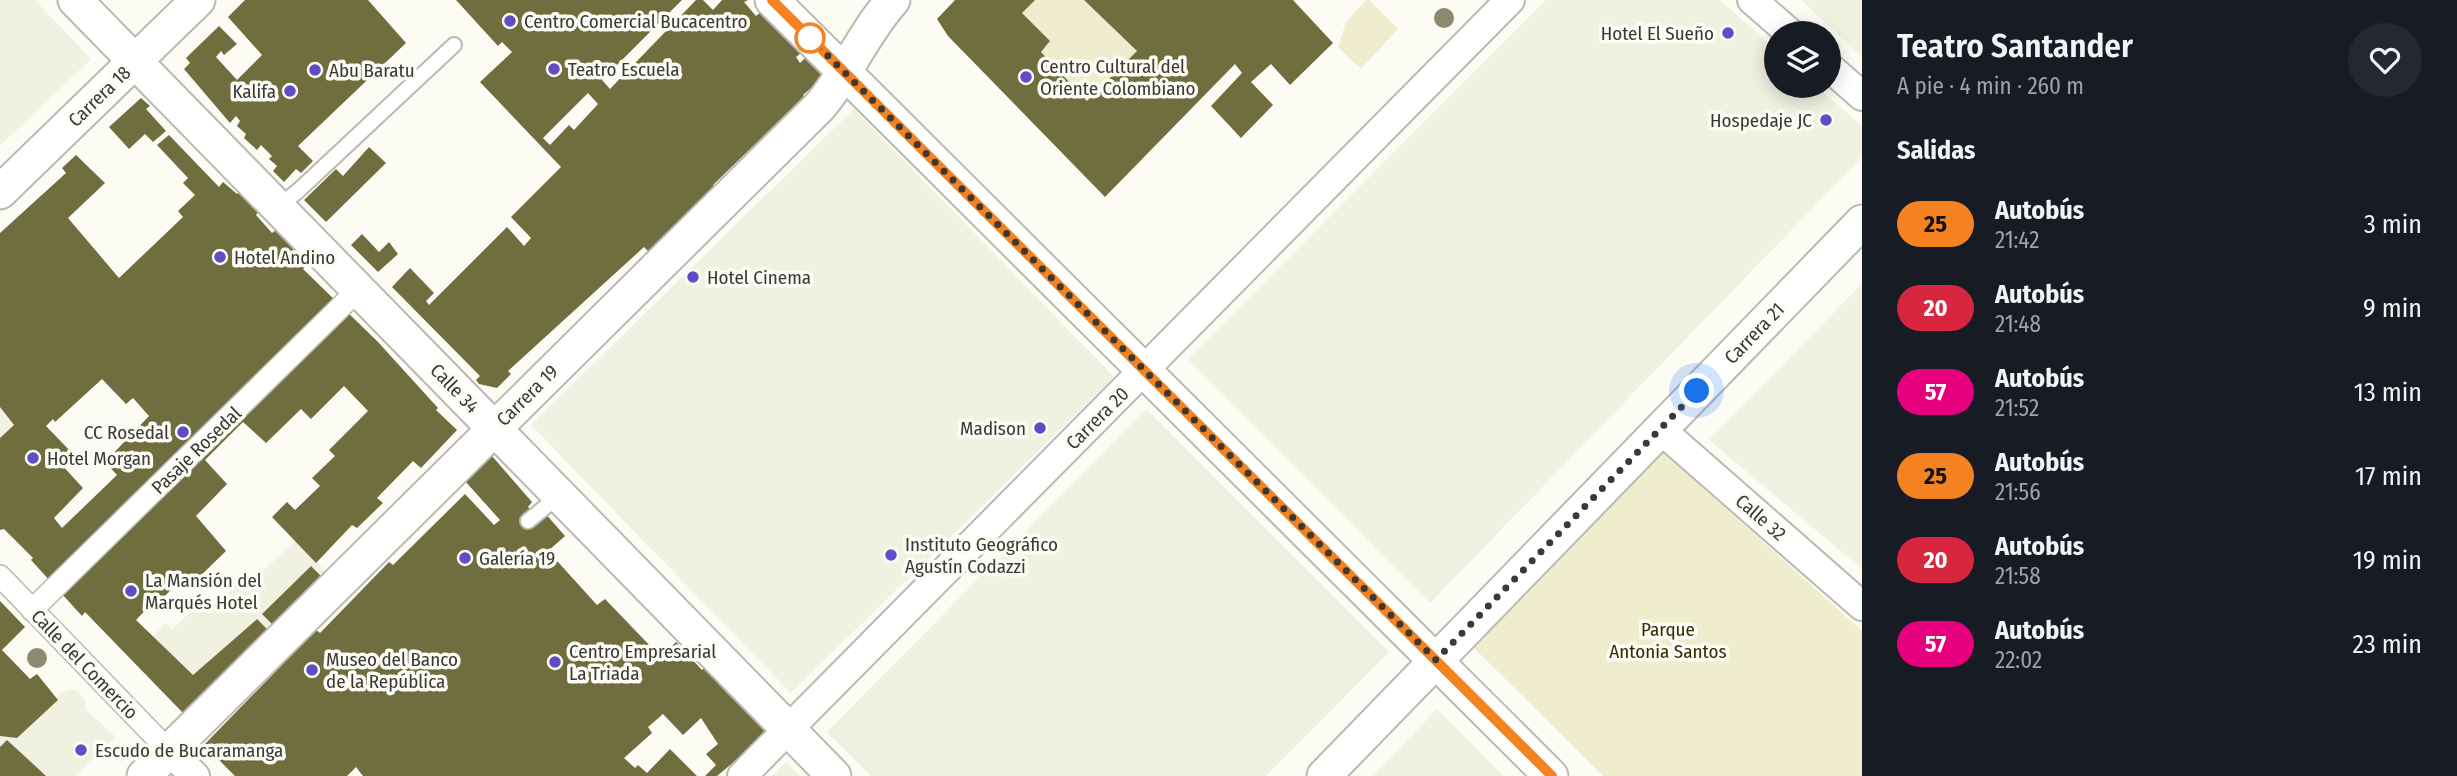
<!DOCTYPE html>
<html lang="es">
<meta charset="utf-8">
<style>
body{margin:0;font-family:"Fira Sans Condensed",sans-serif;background:#242831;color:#f1f3f6;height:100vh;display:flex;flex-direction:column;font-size:26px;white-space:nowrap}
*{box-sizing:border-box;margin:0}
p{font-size:23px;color:#9ea1a6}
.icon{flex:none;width:38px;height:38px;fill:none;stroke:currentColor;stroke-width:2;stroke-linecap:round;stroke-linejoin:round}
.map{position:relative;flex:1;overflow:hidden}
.panel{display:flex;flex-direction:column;background:#171b24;width:595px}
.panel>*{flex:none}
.badge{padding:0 14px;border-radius:23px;font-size:24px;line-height:46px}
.tools{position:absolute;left:1764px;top:21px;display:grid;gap:14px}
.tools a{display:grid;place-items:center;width:77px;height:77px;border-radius:50%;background:#171b24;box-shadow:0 4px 18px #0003;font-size:35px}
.you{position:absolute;width:35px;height:35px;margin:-18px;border:5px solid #fff;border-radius:50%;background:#1a73e8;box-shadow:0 0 0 10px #1a73e833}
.map>.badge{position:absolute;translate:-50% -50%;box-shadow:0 0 0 4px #fff}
h2{padding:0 35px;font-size:26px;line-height:63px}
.round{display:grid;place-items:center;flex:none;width:74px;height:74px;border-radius:37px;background:#242831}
.overview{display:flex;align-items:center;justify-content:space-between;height:119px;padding:0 35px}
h1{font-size:33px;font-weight:600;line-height:52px}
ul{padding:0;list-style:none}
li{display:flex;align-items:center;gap:21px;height:84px;padding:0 35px}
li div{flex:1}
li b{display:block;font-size:26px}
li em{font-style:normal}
li .badge{min-width:77px;font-weight:700;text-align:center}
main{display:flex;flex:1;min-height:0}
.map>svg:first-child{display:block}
.built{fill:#f1f1e2}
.green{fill:#efedcd}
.building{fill:#706d3e;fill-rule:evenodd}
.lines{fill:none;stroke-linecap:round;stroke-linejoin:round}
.service-casing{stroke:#bab9b2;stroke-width:18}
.pedestrian-casing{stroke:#bab9b2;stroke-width:24}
.minor-casing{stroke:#bab9b2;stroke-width:32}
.tertiary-casing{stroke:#bab9b2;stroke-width:37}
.service{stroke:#fff;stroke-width:14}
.pedestrian{stroke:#fff;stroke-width:21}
.minor{stroke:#fff;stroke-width:28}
.tertiary{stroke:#fff;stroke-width:33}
.tree{fill:#8c8b70}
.line-casing{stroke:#fff;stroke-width:16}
.line{stroke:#f58220;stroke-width:10}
.walk{stroke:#393936;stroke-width:7;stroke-dasharray:0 12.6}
.poi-dot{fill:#5e4dc5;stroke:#fcfcf4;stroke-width:2.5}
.stop-dot{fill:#fff;stroke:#f58220;stroke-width:3.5}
.labels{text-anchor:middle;stroke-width:7;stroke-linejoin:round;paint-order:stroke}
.poi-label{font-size:19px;fill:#393936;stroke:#fcfcf4;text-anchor:start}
.street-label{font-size:19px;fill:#393936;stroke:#fcfcf4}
.park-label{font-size:19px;fill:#312e04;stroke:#fcfcf4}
</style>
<main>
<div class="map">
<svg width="1862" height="776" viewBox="0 0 1862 776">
<rect width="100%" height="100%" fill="#fcfcf4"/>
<path class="built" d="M0 0H35L91 59 0 146Z
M1546 0H1720L1776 50V86H1816L1862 126V157L1430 603 1188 359Z
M1801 0H1862V57Z
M854 109 1114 377 791 693 531 425Z
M1862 284V569L1709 440Z
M0 407 14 425 0 438Z
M1146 409 1389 652 1266 776H871L827 732Z
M295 541 326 571 321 576 310 566 262 614 273 625 269 631 256 619 193 675 152 637 166 623 172 629 202 602 211 609 241 580 248 585Z
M0 602 25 627 2 650 30 679 37 674 56 699 59 694 69 689 77 691 86 701 85 709 116 737 76 776H0Z
M1437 709 1503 776H1373Z
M786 762 800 776H772Z"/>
<path class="green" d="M1035 0H1084L1137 51 1087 101 1041 52 1050 41 1022 13Z
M1366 0H1369L1398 29 1361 69 1338 47 1346 22Z
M1661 450 1862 631V776H1603L1472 646Z"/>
<path class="building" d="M245 0H368L406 43 298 146 313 161 301 173 296 169 284 182 273 171 277 166 269 159 272 156 261 145 257 150 244 138 246 134 237 126 240 121 236 116 230 123 184 69 190 63 186 58 219 26 237 44 224 55 221 51 216 57 237 80 262 55 228 17Z
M456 0H682L602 80 610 89 696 0H703L713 10 722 0H748L744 2 756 16 761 12 801 53 796 57 800 63 805 58 824 77 803 95 808 100 789 117 786 114 713 185 716 188 650 253 644 247 508 371 511 374 497 388 479 384 476 380 480 376 392 287 410 268 434 293 426 301 429 305 507 227 524 246 531 238 511 217 561 167 480 82 512 52 502 42 498 46ZM588 93 598 104 574 130 569 125 550 145 543 138Z
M955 0H1035L1022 13 1050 41 1041 52 1087 101 1137 51 1084 0H1293L1333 43 1290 85 1271 64 1251 82 1273 105 1241 138 1211 106 1242 73 1235 64 1105 197 948 36 937 19Z
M141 98 150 106 146 109 166 131 153 142 145 134 129 149 109 127Z
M169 135 219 187 223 182 237 194 241 190 260 210 256 215 272 233 280 227 297 245 293 250 307 265 303 269 378 342 438 408 436 410 457 430 421 468 413 461 377 498 383 503 357 528 352 525 316 563 272 517 287 502 295 510 320 486 312 478 335 456 329 450 368 411 344 386 311 419 301 409 266 443 243 422 205 460 227 484 196 516 226 551 194 582 186 574 163 598 160 595 136 620 193 675 257 619 269 631 183 713 85 612 82 616 31 560 33 558 4 529 0 530V438L14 425 0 407V233L66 173 62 168 76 155 105 183 68 218 119 278 183 217 178 211 195 195 183 183 188 178 157 145ZM102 379 126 404 133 398 149 416 105 462 117 475 62 528 54 518 83 488 60 463 72 453 46 426 53 419 55 422Z
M369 147 386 163 326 222 304 200 336 169 343 176Z
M362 234 379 252 389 242 398 254 378 272 351 245Z
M492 456 532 502 528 507 538 517 544 512 565 536 548 551 597 605 605 599 655 651 648 659 653 664 676 642 702 670 705 667 727 689 725 691 760 723 769 727 763 733 766 735 717 776H705L716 765 706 754 718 744 701 718 683 735 663 714 648 727 652 733 624 758 635 768 638 765 647 773 670 749 697 776H363L356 767 347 776H235L204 745 316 630 320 633 389 562 393 565 465 494 494 525 500 520 465 481Z
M311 566 321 576 273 625 262 614Z
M0 601 25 627 2 650 30 679 37 674 58 700 17 738 0 736Z
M7 740 32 763 46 776H0V747Z"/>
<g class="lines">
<defs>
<path id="service" d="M273 201 288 199 299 190 454 45
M528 521 560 495"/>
<path id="pedestrian" d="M0 576 170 752
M32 610 358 290"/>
<path id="minor" d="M1752 0 1790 33
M1829 67 1862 96
M1660 429 1862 606
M170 752 195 776
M742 776 1510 0"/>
<path id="tertiary" d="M75 0 834 776
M772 0 1551 776
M0 192 198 0
M144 776 820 106C848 73 864 32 893 0
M1324 776 1862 222"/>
</defs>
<use href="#service" class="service-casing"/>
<use href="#pedestrian" class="pedestrian-casing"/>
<use href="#minor" class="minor-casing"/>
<use href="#tertiary" class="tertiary-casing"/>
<use href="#service" class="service"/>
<use href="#pedestrian" class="pedestrian"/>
<use href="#minor" class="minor"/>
<use href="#tertiary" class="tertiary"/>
</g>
<g class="tree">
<circle cx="1444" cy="18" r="10"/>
<circle cx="37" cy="658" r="10"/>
</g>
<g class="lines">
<defs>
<path id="line" d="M772 0 1552 776"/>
</defs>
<use href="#line" class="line-casing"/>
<use href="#line" class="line"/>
<path class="walk" d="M810 38 1436 660 1697 391"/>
</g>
<g class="poi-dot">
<circle cx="510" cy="21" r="7"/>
<circle cx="1728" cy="33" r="7"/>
<circle cx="554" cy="69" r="7"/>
<circle cx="315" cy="70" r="7"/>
<circle cx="1026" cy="77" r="7"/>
<circle cx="290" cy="91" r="7"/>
<circle cx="1826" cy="120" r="7"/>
<circle cx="220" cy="257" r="7"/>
<circle cx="693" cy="277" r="7"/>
<circle cx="1040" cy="428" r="7"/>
<circle cx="183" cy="432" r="7"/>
<circle cx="33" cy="458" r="7"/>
<circle cx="891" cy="555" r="7"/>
<circle cx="465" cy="558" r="7"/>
<circle cx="131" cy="591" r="7"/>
<circle cx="555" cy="662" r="7"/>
<circle cx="312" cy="670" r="7"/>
<circle cx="81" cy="750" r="7"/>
</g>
<circle class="stop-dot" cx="810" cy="38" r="14"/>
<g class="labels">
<g class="poi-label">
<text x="524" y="28">Centro Comercial Bucacentro</text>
<text x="1714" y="40" text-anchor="end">Hotel El Sueño</text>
<text x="1040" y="73">Centro Cultural del<tspan x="1040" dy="22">Oriente Colombiano</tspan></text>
<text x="568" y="76">Teatro Escuela</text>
<text x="329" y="77">Abu Baratu</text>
<text x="276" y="98" text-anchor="end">Kalifa</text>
<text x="1812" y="127" text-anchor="end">Hospedaje JC</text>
<text x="234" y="264">Hotel Andino</text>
<text x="707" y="284">Hotel Cinema</text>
<text x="1026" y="435" text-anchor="end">Madison</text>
<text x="169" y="439" text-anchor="end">CC Rosedal</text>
<text x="47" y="465">Hotel Morgan</text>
<text x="905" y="551">Instituto Geográfico<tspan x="905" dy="22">Agustín Codazzi</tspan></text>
<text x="479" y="565">Galería 19</text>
<text x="145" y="587">La Mansión del<tspan x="145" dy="22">Marqués Hotel</tspan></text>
<text x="569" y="658">Centro Empresarial<tspan x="569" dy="22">La Triada</tspan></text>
<text x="326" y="666">Museo del Banco<tspan x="326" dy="22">de la República</tspan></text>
<text x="95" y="757">Escudo de Bucaramanga</text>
</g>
<g class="street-label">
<text transform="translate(99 96) rotate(-44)" y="7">Carrera 18</text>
<text transform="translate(1754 333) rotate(-46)" y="7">Carrera 21</text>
<text transform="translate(455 388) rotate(46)" y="7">Calle 34</text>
<text transform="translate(527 395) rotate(-45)" y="7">Carrera 19</text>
<text transform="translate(1097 418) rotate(-45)" y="7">Carrera 20</text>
<text transform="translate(196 450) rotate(-44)" y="7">Pasaje Rosedal</text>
<text transform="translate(1761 517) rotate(41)" y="7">Calle 32</text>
<text transform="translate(85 664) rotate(46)" y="7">Calle del Comercio</text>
</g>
<g class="park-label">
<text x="1668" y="636">Parque<tspan x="1668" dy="22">Antonia Santos</tspan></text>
</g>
</g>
</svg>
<div class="tools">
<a><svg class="icon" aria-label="layers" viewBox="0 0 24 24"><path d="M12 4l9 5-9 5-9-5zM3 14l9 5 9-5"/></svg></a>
</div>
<div class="you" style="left:1697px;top:391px"></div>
</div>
<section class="panel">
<div class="overview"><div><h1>Teatro Santander</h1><p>A pie · 4 min · 260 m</p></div><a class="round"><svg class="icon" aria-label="heart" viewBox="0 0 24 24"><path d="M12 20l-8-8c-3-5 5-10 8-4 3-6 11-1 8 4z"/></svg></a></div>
<h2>Salidas</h2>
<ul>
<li><span class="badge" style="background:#f58220;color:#111">25</span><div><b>Autobús</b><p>21:42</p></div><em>3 min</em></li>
<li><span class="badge" style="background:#d7263d;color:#fff">20</span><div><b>Autobús</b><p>21:48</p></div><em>9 min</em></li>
<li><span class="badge" style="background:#e6007e;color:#fff">57</span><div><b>Autobús</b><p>21:52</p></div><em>13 min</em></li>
<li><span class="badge" style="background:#f58220;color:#111">25</span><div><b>Autobús</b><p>21:56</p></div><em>17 min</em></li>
<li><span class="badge" style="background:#d7263d;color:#fff">20</span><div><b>Autobús</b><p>21:58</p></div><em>19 min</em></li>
<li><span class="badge" style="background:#e6007e;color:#fff">57</span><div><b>Autobús</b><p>22:02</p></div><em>23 min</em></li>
</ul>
</section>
</main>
